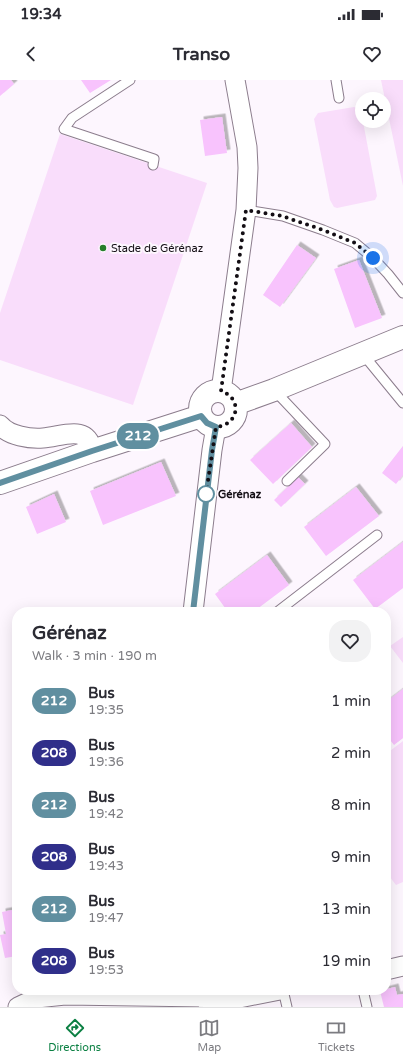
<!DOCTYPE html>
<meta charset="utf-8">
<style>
body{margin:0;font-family:"Varela Round",sans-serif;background:#f2f2f3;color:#2b2b33;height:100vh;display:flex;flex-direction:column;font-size:15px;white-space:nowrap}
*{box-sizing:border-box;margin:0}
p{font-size:13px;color:#7c7c81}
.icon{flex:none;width:22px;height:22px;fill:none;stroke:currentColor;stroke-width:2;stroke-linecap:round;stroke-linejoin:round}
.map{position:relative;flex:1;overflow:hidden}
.side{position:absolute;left:12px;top:527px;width:379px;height:388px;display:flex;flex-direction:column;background:#fff;border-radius:16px;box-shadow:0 4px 16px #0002}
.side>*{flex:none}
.badge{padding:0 8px;border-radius:13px;font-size:14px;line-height:26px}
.tools{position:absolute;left:355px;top:12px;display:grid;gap:8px}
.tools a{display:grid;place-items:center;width:36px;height:36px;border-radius:50%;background:#fff;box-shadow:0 4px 16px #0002;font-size:20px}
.you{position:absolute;width:20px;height:20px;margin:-10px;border:3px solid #fff;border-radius:50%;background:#1a73e8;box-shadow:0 0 0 6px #1a73e833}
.map>.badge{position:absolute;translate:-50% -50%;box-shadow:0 0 0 2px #fff}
.round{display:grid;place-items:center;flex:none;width:42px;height:42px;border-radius:16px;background:#f2f2f3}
.headline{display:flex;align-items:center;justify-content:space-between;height:68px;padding:0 20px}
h1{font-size:19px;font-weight:700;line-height:30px}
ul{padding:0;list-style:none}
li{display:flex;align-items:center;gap:12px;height:52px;padding:0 20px}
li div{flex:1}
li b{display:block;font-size:15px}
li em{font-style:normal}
li .badge{min-width:44px;font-weight:700;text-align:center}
.status{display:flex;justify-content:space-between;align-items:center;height:28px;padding:0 20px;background:#fff;direction:ltr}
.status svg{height:11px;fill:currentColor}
header{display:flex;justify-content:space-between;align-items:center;height:52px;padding:0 20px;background:#fff;font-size:18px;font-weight:700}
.tab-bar{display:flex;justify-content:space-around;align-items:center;height:56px;border-top:1px solid #e1e1e2;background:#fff;font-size:11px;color:#7c7c81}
.tab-bar a{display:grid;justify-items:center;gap:2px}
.tab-bar .selected{color:#0b8043}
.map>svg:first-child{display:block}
.green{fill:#f9ddfb}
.building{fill:#f8c3fd;filter:url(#shadow)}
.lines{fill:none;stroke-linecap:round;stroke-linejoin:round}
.lane-casing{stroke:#8c7d8d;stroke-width:11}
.street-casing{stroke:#8c7d8d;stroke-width:21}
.secondary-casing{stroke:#8c7d8d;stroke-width:24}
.lane{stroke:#fff;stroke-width:9}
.street{stroke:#fff;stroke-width:19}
.secondary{stroke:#fff;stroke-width:22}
.line-casing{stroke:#fff;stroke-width:9}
.line{stroke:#608fa0;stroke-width:6}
.walk{stroke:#130e14;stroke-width:4;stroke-dasharray:0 7.2}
.poi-dot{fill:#277e2b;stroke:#fdf6fe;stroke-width:1.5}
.stop-dot{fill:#fff;stroke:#608fa0;stroke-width:2}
.labels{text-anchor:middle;stroke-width:4;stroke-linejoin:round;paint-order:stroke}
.poi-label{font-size:11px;fill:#130e14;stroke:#fdf6fe;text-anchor:start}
.stop-label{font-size:11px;font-weight:bold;fill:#130e14;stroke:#fdf6fe;text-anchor:start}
</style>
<div class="status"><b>19:34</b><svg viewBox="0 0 49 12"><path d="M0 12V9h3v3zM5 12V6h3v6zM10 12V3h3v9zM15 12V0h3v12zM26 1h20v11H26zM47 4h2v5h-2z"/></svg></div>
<header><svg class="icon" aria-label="back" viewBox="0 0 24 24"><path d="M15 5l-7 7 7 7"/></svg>Transo<svg class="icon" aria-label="heart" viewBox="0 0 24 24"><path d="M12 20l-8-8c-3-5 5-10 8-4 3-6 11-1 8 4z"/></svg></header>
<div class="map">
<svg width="403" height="927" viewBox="0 0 403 927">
<defs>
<filter id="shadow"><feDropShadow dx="3.5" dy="-3.5" stdDeviation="0" flood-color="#0004"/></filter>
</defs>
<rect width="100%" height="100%" fill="#fdf6fe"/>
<path class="green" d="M381 0H403V106Z
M354 27 357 28 361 31 377 116 375 120 337 128 334 127 330 120 314 39 318 33Z
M60 54 207 103 133 325 0 280V233Z
M403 557V583L390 566Z
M403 661V802L396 805 386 792V674Z"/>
<path class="building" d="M0 0H11L14 4 0 16Z
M81 0H111L90 13Z
M222 37 227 73 205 76 200 40Z
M297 165 316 178 280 227 263 215Z
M359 180 382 238 355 248 334 189Z
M291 343 312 367 273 404 250 380Z
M403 366V395L396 404 382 393Z
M161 382 176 416 103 445 90 411Z
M298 397 305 404 281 427 274 420Z
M356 407 379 436 326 476 304 447Z
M54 414 66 442 37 454 26 427Z
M403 462V508L375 529 353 500Z
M267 475 289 505 253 532H228L215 514Z
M403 609V658L394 665 386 655V622Z
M17 829V876L5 878 0 855 6 854 2 832Z
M395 907 397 915 403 914V927H384L380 911Z"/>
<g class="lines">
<defs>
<path id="lane" d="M130 0 72 38 64 49 154 79 153 85
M336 0 339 18
M246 130 283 136 323 150 355 163 373 178 388 194 403 213
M362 273 403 323
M275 311 325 364 287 401
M277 532 377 455
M283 910 287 927
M363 910 367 927"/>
<path id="street" d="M221 311 246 130 248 88 247 67 235 0
M0 345C9 356 30 359 43 358 61 357 88 343 92 371
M193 532 212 370 216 347
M386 890 403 886
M208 924 280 910
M18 927 37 918 65 915 206 917"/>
<path id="secondary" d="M200 329a18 18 0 1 1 36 0a18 18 0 1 1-36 0Z
M235 324 274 310 403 257
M0 403 92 371 201 336"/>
</defs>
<use href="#lane" class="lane-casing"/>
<use href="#street" class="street-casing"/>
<use href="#secondary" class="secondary-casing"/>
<use href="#lane" class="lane"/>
<use href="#street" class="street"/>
<use href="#secondary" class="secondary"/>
</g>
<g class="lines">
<defs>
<path id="line" d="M0 403 92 371 201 336 207 343 216 347 212 370 193 532"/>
</defs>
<use href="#line" class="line-casing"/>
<use href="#line" class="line"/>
<path class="walk" d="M206 414 216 347C239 345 243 318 221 311L246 130 282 136 323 150 355 163 373 178"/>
</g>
<circle class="poi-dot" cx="103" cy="168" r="4"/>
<circle class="stop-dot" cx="206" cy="414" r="8"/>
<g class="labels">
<g class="poi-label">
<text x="111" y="172">Stade de Gérénaz</text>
</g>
<g class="stop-label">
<text x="218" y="418">Gérénaz</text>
</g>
</g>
</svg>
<div class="tools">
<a><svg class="icon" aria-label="locate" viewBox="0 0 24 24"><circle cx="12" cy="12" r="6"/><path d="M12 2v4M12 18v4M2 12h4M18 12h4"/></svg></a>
</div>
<div class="you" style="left:373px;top:178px"></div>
<b class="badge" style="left:138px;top:356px;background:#608fa0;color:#fff">212</b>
<section class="side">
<div class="headline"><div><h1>Gérénaz</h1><p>Walk · 3 min · 190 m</p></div><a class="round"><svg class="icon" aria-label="heart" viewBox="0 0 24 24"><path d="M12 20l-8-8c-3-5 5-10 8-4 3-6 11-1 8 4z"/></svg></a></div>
<ul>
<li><span class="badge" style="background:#608fa0;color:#fff">212</span><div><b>Bus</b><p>19:35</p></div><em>1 min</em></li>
<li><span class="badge" style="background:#302f8a;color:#fff">208</span><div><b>Bus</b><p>19:36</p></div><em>2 min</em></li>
<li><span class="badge" style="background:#608fa0;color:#fff">212</span><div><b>Bus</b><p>19:42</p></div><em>8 min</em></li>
<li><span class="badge" style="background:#302f8a;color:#fff">208</span><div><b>Bus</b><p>19:43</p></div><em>9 min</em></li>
<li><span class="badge" style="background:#608fa0;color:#fff">212</span><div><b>Bus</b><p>19:47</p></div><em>13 min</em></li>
<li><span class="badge" style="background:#302f8a;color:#fff">208</span><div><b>Bus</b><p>19:53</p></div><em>19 min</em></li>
</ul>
</section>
</div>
<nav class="tab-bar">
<a class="selected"><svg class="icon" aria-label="directions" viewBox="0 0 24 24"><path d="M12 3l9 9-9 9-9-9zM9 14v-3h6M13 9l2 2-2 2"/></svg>Directions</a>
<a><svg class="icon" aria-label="map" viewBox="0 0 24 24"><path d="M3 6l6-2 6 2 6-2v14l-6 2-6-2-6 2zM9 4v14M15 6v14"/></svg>Map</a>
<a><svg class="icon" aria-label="tickets" viewBox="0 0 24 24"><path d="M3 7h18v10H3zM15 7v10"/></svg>Tickets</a>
</nav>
